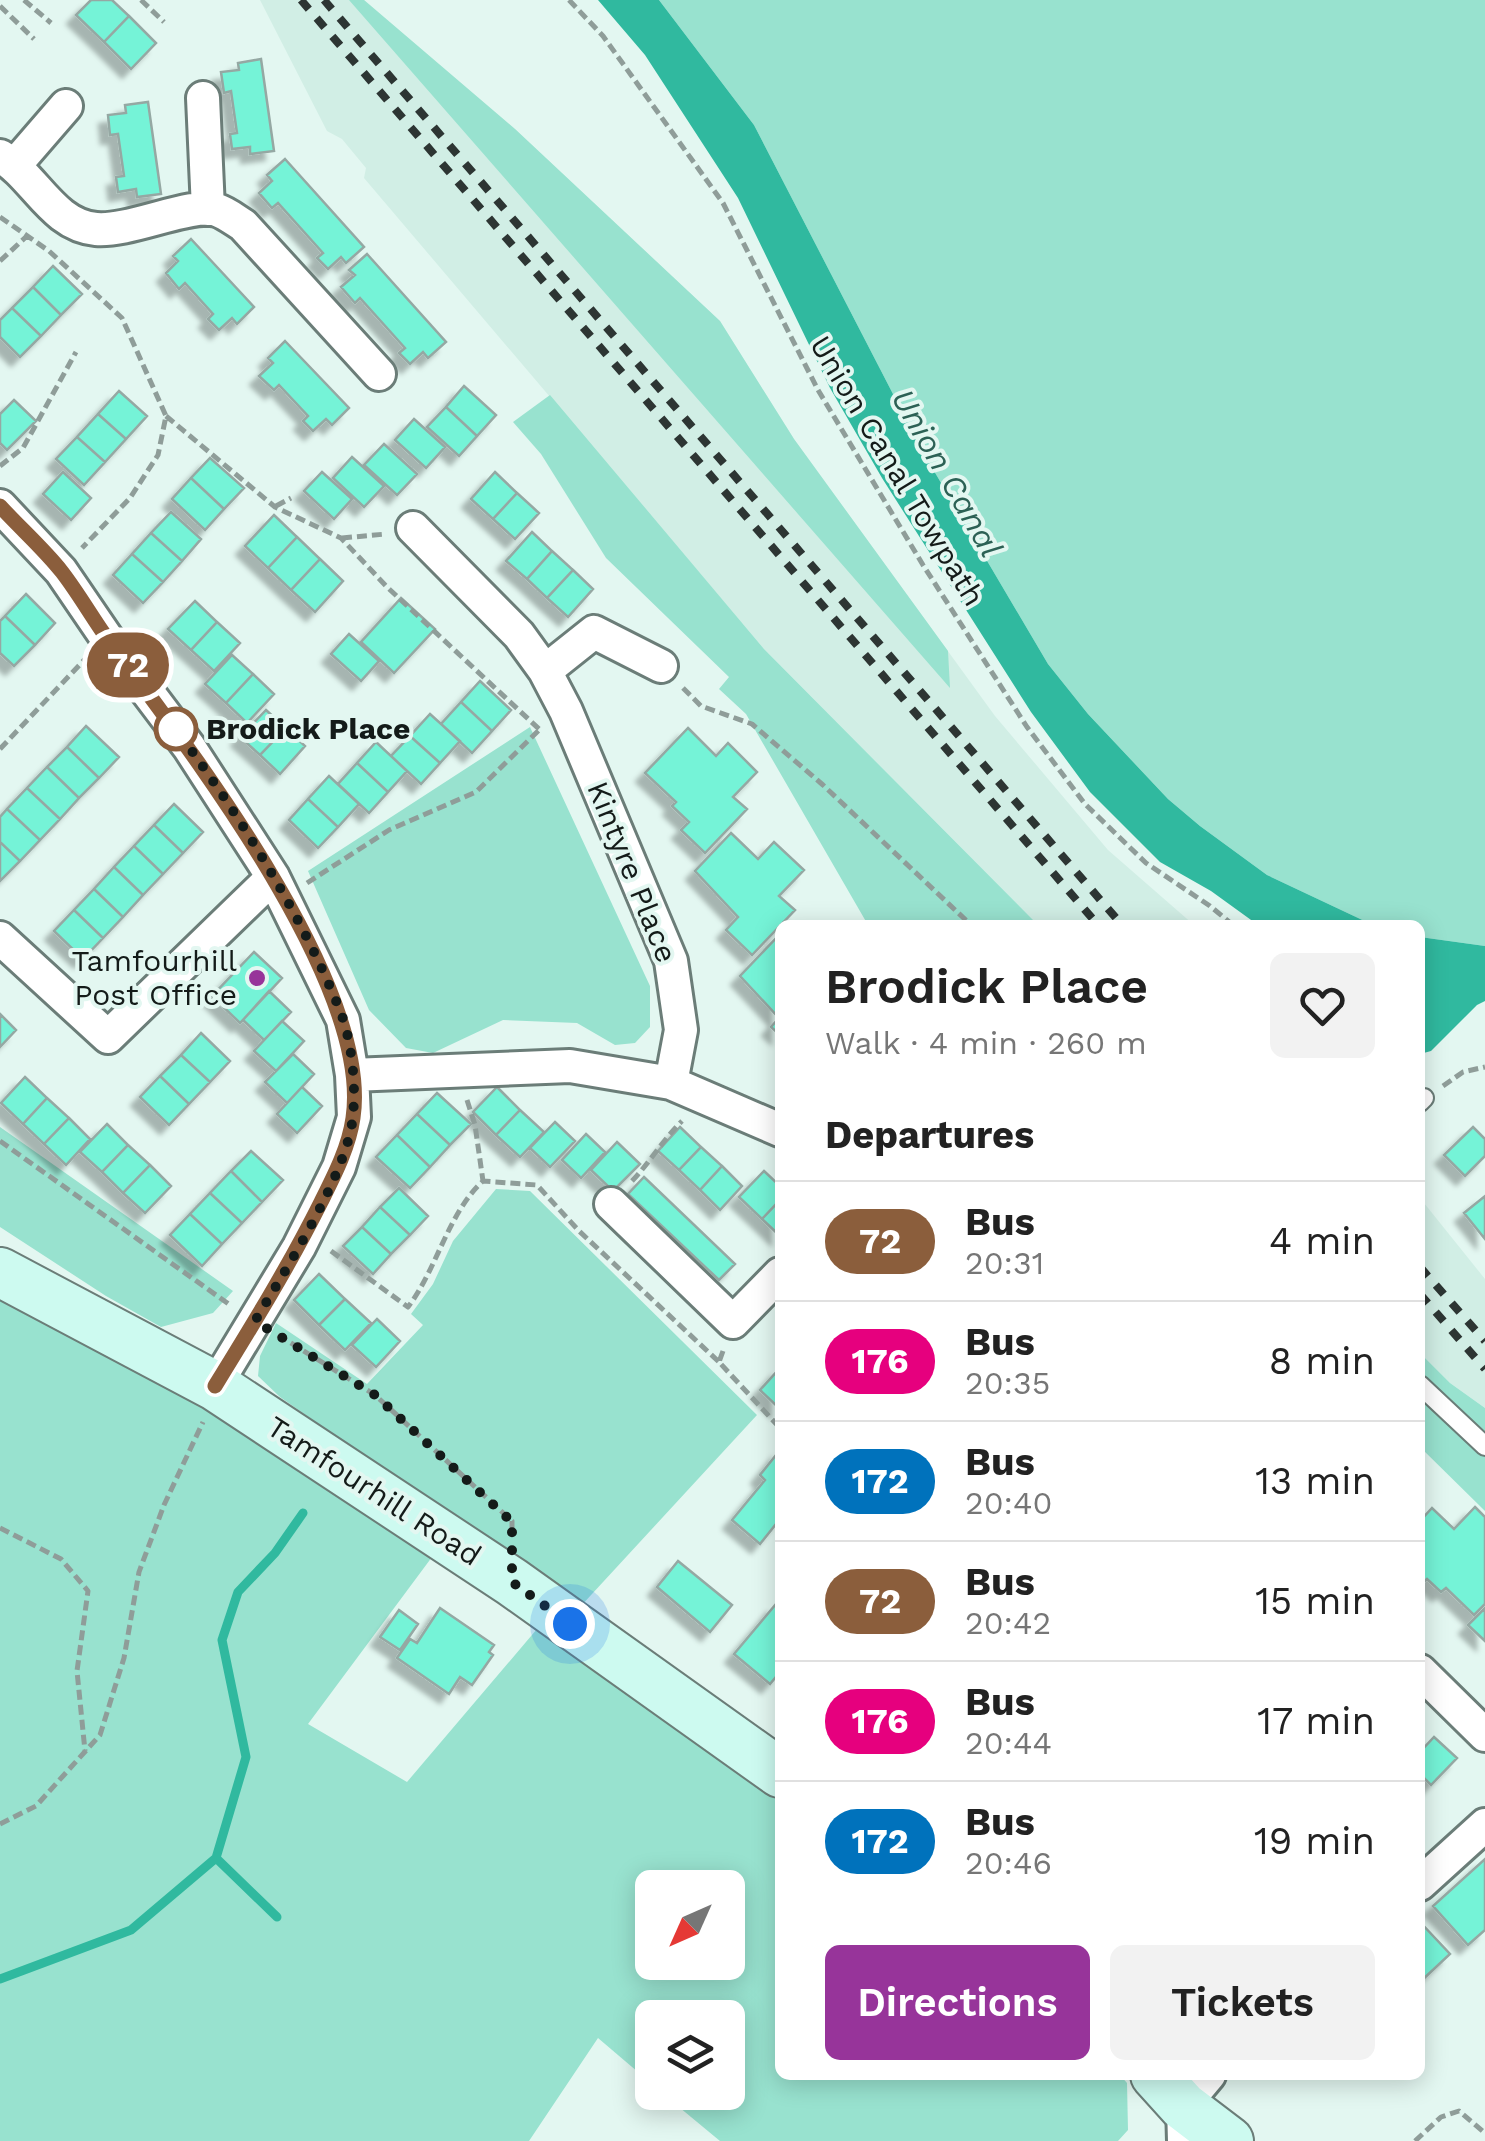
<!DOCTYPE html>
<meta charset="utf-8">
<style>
body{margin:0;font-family:"Work Sans",sans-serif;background:#f2f2f2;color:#222;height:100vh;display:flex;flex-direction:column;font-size:38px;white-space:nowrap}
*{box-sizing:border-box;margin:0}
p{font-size:32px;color:#767676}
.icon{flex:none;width:55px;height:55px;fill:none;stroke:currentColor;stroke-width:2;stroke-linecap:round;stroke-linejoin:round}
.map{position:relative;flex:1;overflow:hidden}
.panel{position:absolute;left:775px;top:920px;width:650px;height:1160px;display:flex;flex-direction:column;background:#fff;border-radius:15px;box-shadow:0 5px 25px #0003}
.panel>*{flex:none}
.badge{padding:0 20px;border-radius:32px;font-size:35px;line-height:65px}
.needle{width:65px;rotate:225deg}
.tools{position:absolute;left:635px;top:1870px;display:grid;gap:20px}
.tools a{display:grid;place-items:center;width:110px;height:110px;border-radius:15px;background:#fff;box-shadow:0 5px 25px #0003;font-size:50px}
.you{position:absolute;width:50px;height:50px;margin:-25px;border:8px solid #fff;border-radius:50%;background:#1a73e8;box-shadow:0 0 0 15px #1a73e833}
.map>.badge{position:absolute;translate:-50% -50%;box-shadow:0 0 0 5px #fff}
h2{padding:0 50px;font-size:38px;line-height:90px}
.round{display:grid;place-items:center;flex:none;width:105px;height:105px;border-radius:15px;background:#f2f2f2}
.summary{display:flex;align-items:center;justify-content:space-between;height:170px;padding:0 50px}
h1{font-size:48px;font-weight:600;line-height:75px}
.primary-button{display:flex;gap:20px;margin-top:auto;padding:20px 50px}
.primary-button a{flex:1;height:115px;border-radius:15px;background:#97349a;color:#fff;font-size:40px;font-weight:600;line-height:115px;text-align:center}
.primary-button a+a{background:#f2f2f2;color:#222}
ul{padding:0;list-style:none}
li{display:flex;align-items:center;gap:30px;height:120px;padding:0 50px;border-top:2px solid #e0e0e0}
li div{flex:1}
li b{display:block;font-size:38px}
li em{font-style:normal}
li .badge{min-width:110px;font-weight:700;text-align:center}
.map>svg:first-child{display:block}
.built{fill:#d1eee5}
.green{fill:#98e2cf;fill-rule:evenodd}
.water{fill:#30b99f}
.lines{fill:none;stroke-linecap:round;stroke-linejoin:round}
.stream{stroke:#30b99f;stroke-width:9}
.building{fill:#75f3d7;stroke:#95a8a3;stroke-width:2.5;filter:url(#shadow)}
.service-casing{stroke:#6b7d78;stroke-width:22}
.minor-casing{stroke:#6b7d78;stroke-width:38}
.secondary-casing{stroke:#6b7d78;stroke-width:52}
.path{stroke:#8f9d99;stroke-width:5;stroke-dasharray:10 5;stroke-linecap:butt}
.service{stroke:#fff;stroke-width:18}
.minor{stroke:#fff;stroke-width:32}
.secondary{stroke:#cdfaf0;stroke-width:48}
.rail{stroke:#2d3533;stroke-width:8;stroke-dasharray:12 12;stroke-linecap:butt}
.line-casing{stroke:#fff;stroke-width:22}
.line{stroke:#8b5e3c;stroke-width:15}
.walk{stroke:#141b19;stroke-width:10;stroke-dasharray:0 18}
.stop-dot{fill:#fff;stroke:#8b5e3c;stroke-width:5}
.poi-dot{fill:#97349a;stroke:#e3f7f1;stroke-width:4}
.labels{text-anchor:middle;stroke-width:8;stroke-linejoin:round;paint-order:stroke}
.street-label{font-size:30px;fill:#141b19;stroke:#e3f7f1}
.stop-label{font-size:30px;font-weight:bold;fill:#141b19;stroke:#e3f7f1;text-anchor:start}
.poi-label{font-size:30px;fill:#141b19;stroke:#e3f7f1;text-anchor:end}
.water-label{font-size:32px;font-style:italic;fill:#2c6155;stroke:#e3f7f1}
</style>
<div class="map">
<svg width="1485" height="2141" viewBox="0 0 1485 2141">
<defs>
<filter id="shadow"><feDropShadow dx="-9" dy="9" stdDeviation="2.5" flood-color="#0004"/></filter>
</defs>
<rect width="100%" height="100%" fill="#e3f7f1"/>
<path class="built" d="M260 0H364L515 129 720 321 794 439 995 716 1108 850 1194 925H1038L764 649 364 178 366 168 342 139 327 131Z
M1420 1198 1485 1279V1408L1450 1383 1420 1353Z"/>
<path class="green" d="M349 0H364L515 129 720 321 794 439 948 651 950 688Z
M659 0H1485V946L1420 937V925H1373L1267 875 1200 826 1168 799 1088 714 1048 664 924 454 754 125Z
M550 395 764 649 1038 925H868L746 714 719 689 729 677 606 558 541 454 513 422Z
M530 727 650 986V1027L635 1043 615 1045 577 1023 503 1020 433 1053 406 1048 369 1010 308 871Z
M0 1127 233 1291 213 1313 161 1327 106 1296 0 1227Z
M496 1189 530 1191 757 1415 580 1607 280 1397 258 1376 260 1356 276 1323 367 1384 423 1325 411 1314 433 1284 453 1241Z
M0 1298 170 1383 432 1557 308 1724 407 1782 537 1629 780 1798V2075H1120L1127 2083 1128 2130 1118 2141H720L662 2093 728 2092V2018H652V2084L598 2038 529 2141H0ZM652 1888H728V1962H652Z
M1420 1353 1450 1383 1485 1408V1511L1420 1447Z"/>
<path class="water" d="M598 0H659L754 125 924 454 1048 664 1088 714 1168 799 1200 826 1267 875 1373 925H1258L1211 891 1160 862 1090 792 1031 712 882 478 830 388 738 198 645 55Z
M1420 937 1485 946V1001L1477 1005 1431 1051 1420 1054Z"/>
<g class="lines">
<path class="stream" d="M216 1858 277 1917
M0 1979 131 1930 216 1858 246 1757 222 1640 238 1592 275 1553 303 1513"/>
</g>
<path class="building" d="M91 0H112L129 16 104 42 76 15Z
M129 16 156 43 131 69 104 42Z
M261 59 274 151 250 154V147L232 149 230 134 237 133 231 91 224 93 221 72 239 70 238 63Z
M148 102 161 194 137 197 136 189 118 192 116 177 124 176 118 134 110 135 108 115 126 113 125 105Z
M285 159 364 247 346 263 341 257 328 269 317 258 323 253 278 203 272 208 259 193 272 181 267 175Z
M191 239 254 307 237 324 232 318 219 330 208 319 213 314 185 283 179 289 166 273 178 261 173 256Z
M367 254 446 342 428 358 423 352 410 364 399 353 405 348 360 298 355 303 341 287 355 275 349 270Z
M53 266 82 294 61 315 33 287Z
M33 287 61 315 41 336 12 308Z
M12 308 41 336 20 357 0 337V320Z
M285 341 349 408 332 425 326 419 313 431 303 421 308 416 279 385 274 390 259 376 273 363 268 358Z
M464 386 496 415 477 436 446 407Z
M119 391 147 416 126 439 98 414Z
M14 400 36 421 7 450 0 443V414Z
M446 407 477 436 459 456 427 427Z
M98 414 126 439 105 462 77 437Z
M414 419 445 447 426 468 395 440Z
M77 437 105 462 84 485 56 459Z
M384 444 417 474 397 495 364 465Z
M352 457 384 486 364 507 333 478Z
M210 458 244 488 224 509 191 478Z
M63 472 91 498 71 520 43 494Z
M322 472 352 499 334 519 304 491Z
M495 472 517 493 493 519 471 499Z
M191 478 224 509 205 530 172 499Z
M517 493 539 513 515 539 493 519Z
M171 512 201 539 182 561 151 533Z
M274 515 297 537 268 568 245 546Z
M532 532 552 551 527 579 506 561Z
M151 533 182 561 163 582 132 554Z
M297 537 320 559 291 590 268 568Z
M552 551 573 570 547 598 527 579Z
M132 554 163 582 143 603 113 575Z
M320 559 343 581 315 612 291 590Z
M573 570 593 589 568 617 547 598Z
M26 594 55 623 35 645 5 616Z
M401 598 435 629 394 673 361 642Z
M195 601 217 622 191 650 168 629Z
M5 616 35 645 14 666 0 653V621Z
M217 622 240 643 214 671 191 650Z
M349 634 379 661 361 681 331 654Z
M232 655 253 674 226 703 205 684Z
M253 674 274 694 247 723 226 703Z
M480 681 511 710 492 731 461 702Z
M461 702 492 731 472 753 441 724Z
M266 710 286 728 260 755 240 737Z
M430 714 460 741 440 763 410 736Z
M86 726 119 757 99 778 67 747Z
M286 728 305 746 280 774 260 755Z
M688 728 716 756 728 743 757 772 733 797 747 809 705 853 681 830 689 822 672 806 676 802 645 773Z
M410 736 440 763 421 784 391 756Z
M376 742 407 771 388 792 357 763Z
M67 747 99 778 79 798 47 767Z
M357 763 388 792 369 813 338 784Z
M47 767 79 798 60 819 27 788Z
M329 776 359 804 338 827 308 799Z
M27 788 60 819 40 840 7 809Z
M308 799 338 827 318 848 289 820Z
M174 804 203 832 183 853 154 825Z
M7 809 40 840 20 861 0 842V817Z
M154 825 183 853 163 874 134 846Z
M731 833 758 859 774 842 804 870 779 896 795 910 752 955 726 930 738 917 695 871Z
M0 842 20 861 0 881Z
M134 846 163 874 143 895 114 867Z
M114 867 143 895 123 917 94 889Z
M94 889 123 917 103 938 74 910Z
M74 910 103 938 83 959 54 931Z
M780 934V1035L771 1027 779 1018 740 976Z
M254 952 282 978 240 1023 212 996Z
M269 991 291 1012 264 1040 243 1020Z
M0 1014 16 1030 0 1047Z
M282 1021 304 1041 276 1071 254 1051Z
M201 1033 230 1061 210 1082 181 1055Z
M293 1054 314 1074 287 1103 265 1082Z
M181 1055 210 1082 189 1104 160 1076Z
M160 1076 189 1104 169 1125 140 1097Z
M25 1077 47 1098 23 1124 1 1103Z
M302 1087 322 1106 297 1133 277 1114Z
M497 1087 520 1110 496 1135 473 1112Z
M437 1093 471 1124 450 1145 417 1114Z
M47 1098 69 1118 44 1144 23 1124Z
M520 1110 544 1132 520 1157 496 1135Z
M417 1114 450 1145 430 1167 397 1135Z
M69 1118 90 1139 66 1165 44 1144Z
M555 1122 575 1141 550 1167 530 1148Z
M107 1124 128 1145 102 1172 80 1152Z
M680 1127 701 1147 679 1170 658 1151Z
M1473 1127 1485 1139V1156L1465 1176 1444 1155Z
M586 1134 605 1152 581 1178 562 1160Z
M397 1135 430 1167 410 1188 376 1157Z
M617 1142 640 1164 613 1191 591 1170Z
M128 1145 150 1165 123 1193 102 1172Z
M701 1147 722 1166 700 1190 679 1170Z
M251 1151 283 1180 262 1202 231 1171Z
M150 1165 171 1186 145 1213 123 1193Z
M722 1166 742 1186 720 1210 700 1190Z
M231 1171 262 1202 242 1223 210 1193Z
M764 1171 780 1186V1200L762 1219 739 1197Z
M644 1177 735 1264 719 1280 628 1194Z
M399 1188 428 1216 410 1235 380 1207Z
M210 1193 242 1223 222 1244 190 1214Z
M1485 1196V1239L1464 1213Z
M780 1200V1236L762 1219Z
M380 1207 410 1235 391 1254 362 1227Z
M190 1214 222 1244 202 1266 170 1235Z
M362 1227 391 1254 373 1274 343 1246Z
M319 1274 345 1299 319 1325 294 1300Z
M345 1299 371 1323 345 1350 319 1325Z
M377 1319 400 1341 376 1367 352 1345Z
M780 1368V1409L760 1390Z
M780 1450V1519L760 1544 732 1520 765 1480 760 1475Z
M1475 1507 1485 1517V1604L1474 1615 1446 1588 1441 1592 1427 1579 1420 1585V1521L1432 1508 1454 1529Z
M678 1561 732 1605 710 1632 657 1587Z
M776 1604 780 1607V1672L770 1684 734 1654Z
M440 1608 494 1645 489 1652 493 1655 472 1685 460 1677 449 1694 397 1658 410 1639 417 1643Z
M1485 1608V1641L1468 1625Z
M399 1610 418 1624 400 1650 380 1637Z
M1434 1737 1457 1758 1431 1785 1420 1774V1752Z
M1485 1859V1930L1468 1945 1433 1906Z
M1420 1922 1450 1954 1420 1982Z"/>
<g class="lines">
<defs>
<path id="service" d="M1420 1102 1424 1098
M1420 1385 1485 1446"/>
<path id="minor" d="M203 98 208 209
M0 156C35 176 52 225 96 229 130 232 191 202 217 210 226 213 235 220 243 225L379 374
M15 165 66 106
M0 506 61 571 106 637 189 747 273 877 343 1020 352 1075 354 1117 339 1167 299 1247 215 1386
M413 528 519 635 545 671 566 711 671 961 681 1030 671 1083
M545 671 594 632 661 666
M0 938 108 1037 273 877
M352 1075 570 1066 671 1083 780 1130
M611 1204 733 1322 780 1274
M1420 1671 1485 1735
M1420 1884 1485 1825
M1184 2141 1183 2106 1209 2075"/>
<path id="secondary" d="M0 1272 215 1386 512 1582 780 1773
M1155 2075 1183 2106 1229 2141"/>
</defs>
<use href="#service" class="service-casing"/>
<use href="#minor" class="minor-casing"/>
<use href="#secondary" class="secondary-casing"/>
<path class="path" d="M24 0 51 23
M141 0 164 22
M569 0 603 36 723 203 818 390 923 565 1027 727 1085 804 1146 863 1210 906 1233 925
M0 6 34 39
M0 217 49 251 122 318 166 416 158 455 130 498 82 548
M0 261 28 235
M166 416 275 507 341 538 387 587 539 729
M0 466 23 448 76 352
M276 506 291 498
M342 538 386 534
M683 688 701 706 752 724 823 785 971 925
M0 749 87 657
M307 883 389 830 476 792 541 728
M1443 1086 1463 1072 1485 1067
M467 1100 475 1125 483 1181
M0 1141 230 1305
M632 1181C650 1162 663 1140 682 1121
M331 1251 408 1307C437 1269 448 1213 483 1181L537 1185 579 1231 719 1362
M278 1335 375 1395 512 1521V1534
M723 1351 719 1362 780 1428
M0 1528 61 1559 88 1591 77 1671 85 1751
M0 1824 36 1806 100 1735 124 1658 139 1572 164 1505 203 1422
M1415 2141 1441 2117 1459 2111 1485 2133"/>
<use href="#service" class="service"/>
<use href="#minor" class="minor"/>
<use href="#secondary" class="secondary"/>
<path class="rail" d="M301 0 1098 925
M324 0 1122 925
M1420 1267 1485 1341
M1420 1294 1485 1369"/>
</g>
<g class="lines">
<defs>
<path id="line" d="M0 506C20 528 44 549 62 572 79 594 93 619 109 641 187 746 373 985 353 1118 349 1147 334 1176 321 1202 289 1266 252 1326 215 1386"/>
</defs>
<use href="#line" class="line-casing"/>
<use href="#line" class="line"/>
<path class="walk" d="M176 729 168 719C233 804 304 917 342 1016 352 1044 356 1085 353 1115 349 1171 285 1271 255 1321L375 1395 512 1522V1582L570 1624"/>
</g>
<circle class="stop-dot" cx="176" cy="729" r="20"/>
<circle class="poi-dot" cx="257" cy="978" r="10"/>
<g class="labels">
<g class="street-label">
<text transform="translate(897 471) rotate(59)" y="10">Union Canal Towpath</text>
<text transform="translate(632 872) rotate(68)" y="10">Kintyre Place</text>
<text transform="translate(374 1491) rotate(33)" y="10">Tamfourhill Road</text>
</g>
<g class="stop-label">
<text x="206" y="739">Brodick Place</text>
</g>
<g class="poi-label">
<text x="237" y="971">Tamfourhill<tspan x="237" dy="34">Post Office</tspan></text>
</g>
<g class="water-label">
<text transform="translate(947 473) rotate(60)" y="11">Union Canal</text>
</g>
</g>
</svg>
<div class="tools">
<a><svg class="needle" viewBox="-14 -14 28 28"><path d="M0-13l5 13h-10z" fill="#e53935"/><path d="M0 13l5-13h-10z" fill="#767676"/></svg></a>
<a><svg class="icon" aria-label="layers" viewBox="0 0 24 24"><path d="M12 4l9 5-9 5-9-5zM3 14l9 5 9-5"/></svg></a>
</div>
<div class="you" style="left:570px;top:1624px"></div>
<b class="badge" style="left:128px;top:665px;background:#8b5e3c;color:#fff">72</b>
<section class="panel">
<div class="summary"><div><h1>Brodick Place</h1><p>Walk · 4 min · 260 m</p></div><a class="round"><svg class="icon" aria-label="heart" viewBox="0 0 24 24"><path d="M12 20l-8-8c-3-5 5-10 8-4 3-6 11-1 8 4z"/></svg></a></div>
<h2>Departures</h2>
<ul>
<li><span class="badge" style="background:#8b5e3c;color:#fff">72</span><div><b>Bus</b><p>20:31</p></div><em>4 min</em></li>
<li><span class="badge" style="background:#e6007e;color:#fff">176</span><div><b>Bus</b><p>20:35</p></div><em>8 min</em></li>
<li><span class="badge" style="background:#0072bc;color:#fff">172</span><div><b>Bus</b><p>20:40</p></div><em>13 min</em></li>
<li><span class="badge" style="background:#8b5e3c;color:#fff">72</span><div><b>Bus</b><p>20:42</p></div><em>15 min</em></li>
<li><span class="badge" style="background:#e6007e;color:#fff">176</span><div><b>Bus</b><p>20:44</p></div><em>17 min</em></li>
<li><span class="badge" style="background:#0072bc;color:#fff">172</span><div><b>Bus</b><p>20:46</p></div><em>19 min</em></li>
</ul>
<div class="primary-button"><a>Directions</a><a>Tickets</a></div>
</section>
</div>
